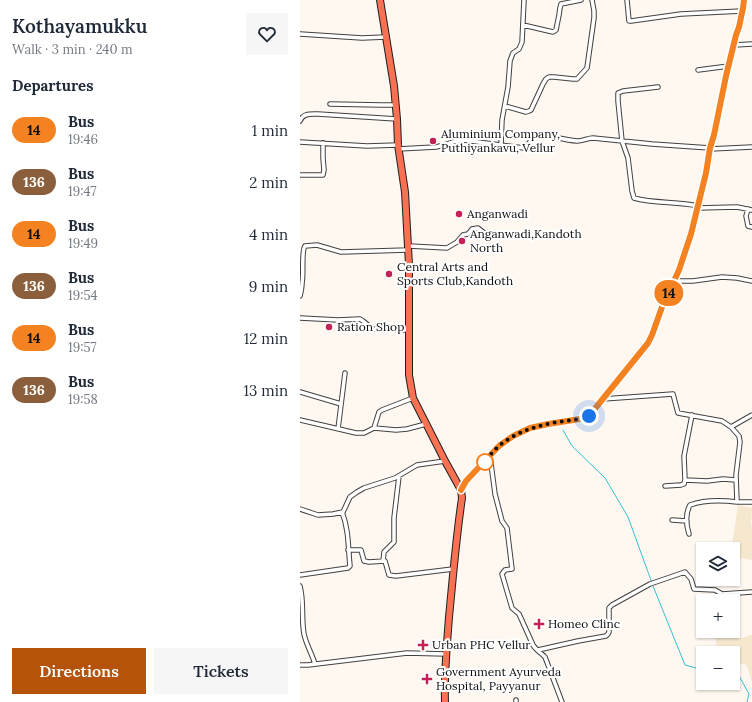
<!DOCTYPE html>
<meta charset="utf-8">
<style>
body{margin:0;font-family:Lora,serif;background:#f6f6f7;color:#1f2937;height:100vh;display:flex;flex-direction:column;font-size:15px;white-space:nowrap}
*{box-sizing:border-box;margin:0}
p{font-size:13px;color:#747a83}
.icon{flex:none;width:22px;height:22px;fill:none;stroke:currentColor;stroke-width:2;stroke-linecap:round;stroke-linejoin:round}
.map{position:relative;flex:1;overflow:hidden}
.sheet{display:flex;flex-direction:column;background:#fff;width:300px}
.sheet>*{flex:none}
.badge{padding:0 8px;border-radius:13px;font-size:14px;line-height:26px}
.fabs{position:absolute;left:396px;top:542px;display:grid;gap:8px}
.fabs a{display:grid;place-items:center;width:44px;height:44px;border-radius:0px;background:#fff;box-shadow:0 1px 3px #0004;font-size:20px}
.you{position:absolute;width:20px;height:20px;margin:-10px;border:3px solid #fff;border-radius:50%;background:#1a73e8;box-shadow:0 0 0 6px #1a73e833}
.map>.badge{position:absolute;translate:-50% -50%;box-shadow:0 0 0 2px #fff}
h2{padding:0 12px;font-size:15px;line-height:36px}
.round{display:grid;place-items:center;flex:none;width:42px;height:42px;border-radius:0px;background:#f6f6f7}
.headline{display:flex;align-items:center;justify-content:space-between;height:68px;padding:0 12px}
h1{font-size:19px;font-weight:600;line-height:30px}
.cta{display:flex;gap:8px;margin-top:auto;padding:8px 12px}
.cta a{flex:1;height:46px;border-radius:0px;background:#b45309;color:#fff;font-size:16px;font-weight:600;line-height:46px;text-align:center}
.cta a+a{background:#f6f6f7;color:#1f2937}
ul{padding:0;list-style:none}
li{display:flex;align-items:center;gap:12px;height:52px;padding:0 12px}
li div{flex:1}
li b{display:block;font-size:15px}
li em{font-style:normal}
li .badge{min-width:44px;font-weight:700;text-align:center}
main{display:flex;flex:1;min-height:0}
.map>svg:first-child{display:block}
.farmland{fill:#f6e8ce}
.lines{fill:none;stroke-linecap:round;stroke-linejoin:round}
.stream{stroke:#36c0d2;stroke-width:1}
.street-casing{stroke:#414141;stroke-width:5.5}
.secondary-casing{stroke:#303030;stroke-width:6}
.highway-casing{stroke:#1f1f1f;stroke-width:8}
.street{stroke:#fff;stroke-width:3.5}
.secondary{stroke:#ffdeab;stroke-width:4.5}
.highway{stroke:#f97153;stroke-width:6}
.line-casing{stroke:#fff;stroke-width:9}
.line{stroke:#f58220;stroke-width:6}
.walk{stroke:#0e0e0e;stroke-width:4;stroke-dasharray:0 7.2}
.poi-dot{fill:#c42156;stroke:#fff;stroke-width:1.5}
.stop-dot{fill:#fff;stroke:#f58220;stroke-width:2}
.labels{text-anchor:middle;stroke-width:4;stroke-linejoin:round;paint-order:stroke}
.poi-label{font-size:12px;fill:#0e0e0e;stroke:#fff;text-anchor:start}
</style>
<main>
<section class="sheet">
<div class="headline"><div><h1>Kothayamukku</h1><p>Walk · 3 min · 240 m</p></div><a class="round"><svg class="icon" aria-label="heart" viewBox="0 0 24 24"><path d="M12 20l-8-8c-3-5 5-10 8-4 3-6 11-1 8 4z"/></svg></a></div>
<h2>Departures</h2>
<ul>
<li><span class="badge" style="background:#f58220;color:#111">14</span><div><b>Bus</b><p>19:46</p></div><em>1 min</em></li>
<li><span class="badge" style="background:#8b5e3c;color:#fff">136</span><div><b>Bus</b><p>19:47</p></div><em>2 min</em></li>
<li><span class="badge" style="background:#f58220;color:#111">14</span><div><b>Bus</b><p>19:49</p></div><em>4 min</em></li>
<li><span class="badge" style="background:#8b5e3c;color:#fff">136</span><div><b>Bus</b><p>19:54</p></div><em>9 min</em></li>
<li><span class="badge" style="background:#f58220;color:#111">14</span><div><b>Bus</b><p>19:57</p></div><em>12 min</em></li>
<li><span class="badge" style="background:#8b5e3c;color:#fff">136</span><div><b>Bus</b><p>19:58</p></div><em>13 min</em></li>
</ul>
<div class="cta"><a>Directions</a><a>Tickets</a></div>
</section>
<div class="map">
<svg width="452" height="702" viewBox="0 0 452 702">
<rect width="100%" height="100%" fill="#fff8f0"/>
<path class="farmland" d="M438 505 452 508 451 525H452V560L436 557 434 555 433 552 432 545Z
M414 631H427L435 637 439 638H442L452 635V682L447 666 445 664 433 663V653H418Z"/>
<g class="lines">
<path class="stream" d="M263 430 272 446 305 478 328 517 352 583
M353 586 385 665 403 670
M433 671 437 672 449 694 447 702"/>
<defs>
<path id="street" d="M327 0 329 21H331L381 14 442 11
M223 25 253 32 256 30 259 15 260 8 261 4 281 0
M0 34 62 38 86 37
M434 45 452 44
M398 70 429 66
M358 87 323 91 318 93V101L322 141 328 158 332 191 334 198C355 204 377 201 398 206
M30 104 81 105H96
M205 106 226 112 229 111 231 110 243 84 246 79 249 77H254L273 79H277L287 68 294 18V11L292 0
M0 121C3 113 10 114 18 114L97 119
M0 142 67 146 98 145
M201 145 202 120 208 87 210 61 213 53 219 49 222 42 224 0
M98 149 136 147 144 145 153 142 163 140 224 148C230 145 231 138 235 134 249 135 263 140 277 141 283 141 288 138 293 138L352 144 410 148
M410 149 452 147
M0 175H23L24 170 23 158V143
M398 208 437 207 452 210
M448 209 446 216 448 226 452 227
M109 246 147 248 157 242 163 235 168 234 172 229 178 228 188 236H197
M374 281H393L422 277 437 278 452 281
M0 296C1 292 2 288 2 283 4 275 1 251 5 246L17 245 41 252 108 250
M0 318 38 320 60 319 63 321 73 329 109 330
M0 392 41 404
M303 399 373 394 378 413 422 421 431 427 439 436 440 442 436 475 437 502H452
M0 420 56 433H64L74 428 79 412 82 410 113 398
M431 427 452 415
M74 428 96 430 107 429 126 424
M38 429 45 373
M190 456 195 494 202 521 207 528 212 569 205 570 202 574 212 608 219 614 233 645C236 650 241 653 245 657L262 702
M385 480 407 481 423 479 436 480
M365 486 381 485 384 484 385 480 384 456 392 415
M0 509 18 515 33 514 43 512 50 497 57 492 64 488 95 478 117 465 145 461
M372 520 387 521
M389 534C386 524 385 514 390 505 404 500 421 500 437 502
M48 550H61L64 561 69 562 85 561 89 575 96 576 153 569
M83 561 84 552 94 542V518L99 476
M0 575 48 568 50 566C48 547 49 530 42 512
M0 586C1 591 2 596 2 601 3 612 2 623 4 634 6 644 12 654 15 664
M238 650 278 641 306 636 308 634 309 632V608L312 605 350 584 385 572 391 579 394 589 415 590 422 594 452 592
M0 665H8L107 653 146 654
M216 700V702"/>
<path id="secondary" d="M161 490 166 481 199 446 213 436 230 428 248 424 280 419 289 416 348 343 352 335 362 307 379 270 391 234 406 173 410 148 414 135 426 76 436 35 439 27 444 0"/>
<path id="highway" d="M80 0 94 86 97 119 98 145 105 192 109 265V375L113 398 145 461 161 490 162 498C156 538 153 577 149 617 147 645 144 673 145 702"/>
</defs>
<use href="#street" class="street-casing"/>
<use href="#secondary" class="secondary-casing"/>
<use href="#highway" class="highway-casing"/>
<use href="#street" class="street"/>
<use href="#secondary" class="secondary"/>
<use href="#highway" class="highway"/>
</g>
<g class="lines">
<defs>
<path id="line" d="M161 490 166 481 199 446 213 436 230 428 248 424 280 419 289 416 348 343 352 335 362 307 379 270 391 234 406 173 410 148 414 135 426 76 436 35 439 27 443 8 444 0"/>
</defs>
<use href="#line" class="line-casing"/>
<use href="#line" class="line"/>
<path class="walk" d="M185 462 181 466C187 459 193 451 200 445 214 434 230 428 247 424 261 421 275 421 289 416"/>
</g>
<g class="poi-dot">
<circle cx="133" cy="141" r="4"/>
<circle cx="159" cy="214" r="4"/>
<circle cx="162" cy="241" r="4"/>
<circle cx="89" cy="274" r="4"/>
<circle cx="29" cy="327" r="4"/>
<path d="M237 618h4v4h4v4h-4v4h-4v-4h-4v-4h4z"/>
<path d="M121 639h4v4h4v4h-4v4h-4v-4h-4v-4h4z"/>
<path d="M125 673h4v4h4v4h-4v4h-4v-4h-4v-4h4z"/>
</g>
<circle class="stop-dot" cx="185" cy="462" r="8"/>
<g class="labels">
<g class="poi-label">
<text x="141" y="138">Aluminium Company,<tspan x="141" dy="14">Puthiyankavu, Vellur</tspan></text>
<text x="167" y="218">Anganwadi</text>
<text x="170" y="238">Anganwadi,Kandoth<tspan x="170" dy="14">North</tspan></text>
<text x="97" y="271">Central Arts and<tspan x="97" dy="14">Sports Club,Kandoth</tspan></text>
<text x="37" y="331">Ration Shop</text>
<text x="248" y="628">Homeo Clinc</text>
<text x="132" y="649">Urban PHC Vellur</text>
<text x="136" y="676">Government Ayurveda<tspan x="136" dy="14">Hospital, Payyanur</tspan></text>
</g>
</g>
</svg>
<div class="fabs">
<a><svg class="icon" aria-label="layers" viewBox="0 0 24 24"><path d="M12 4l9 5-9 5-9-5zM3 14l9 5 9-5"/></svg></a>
<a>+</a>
<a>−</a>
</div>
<div class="you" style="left:289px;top:416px"></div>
<b class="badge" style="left:369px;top:293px;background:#f58220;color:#111">14</b>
</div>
</main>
